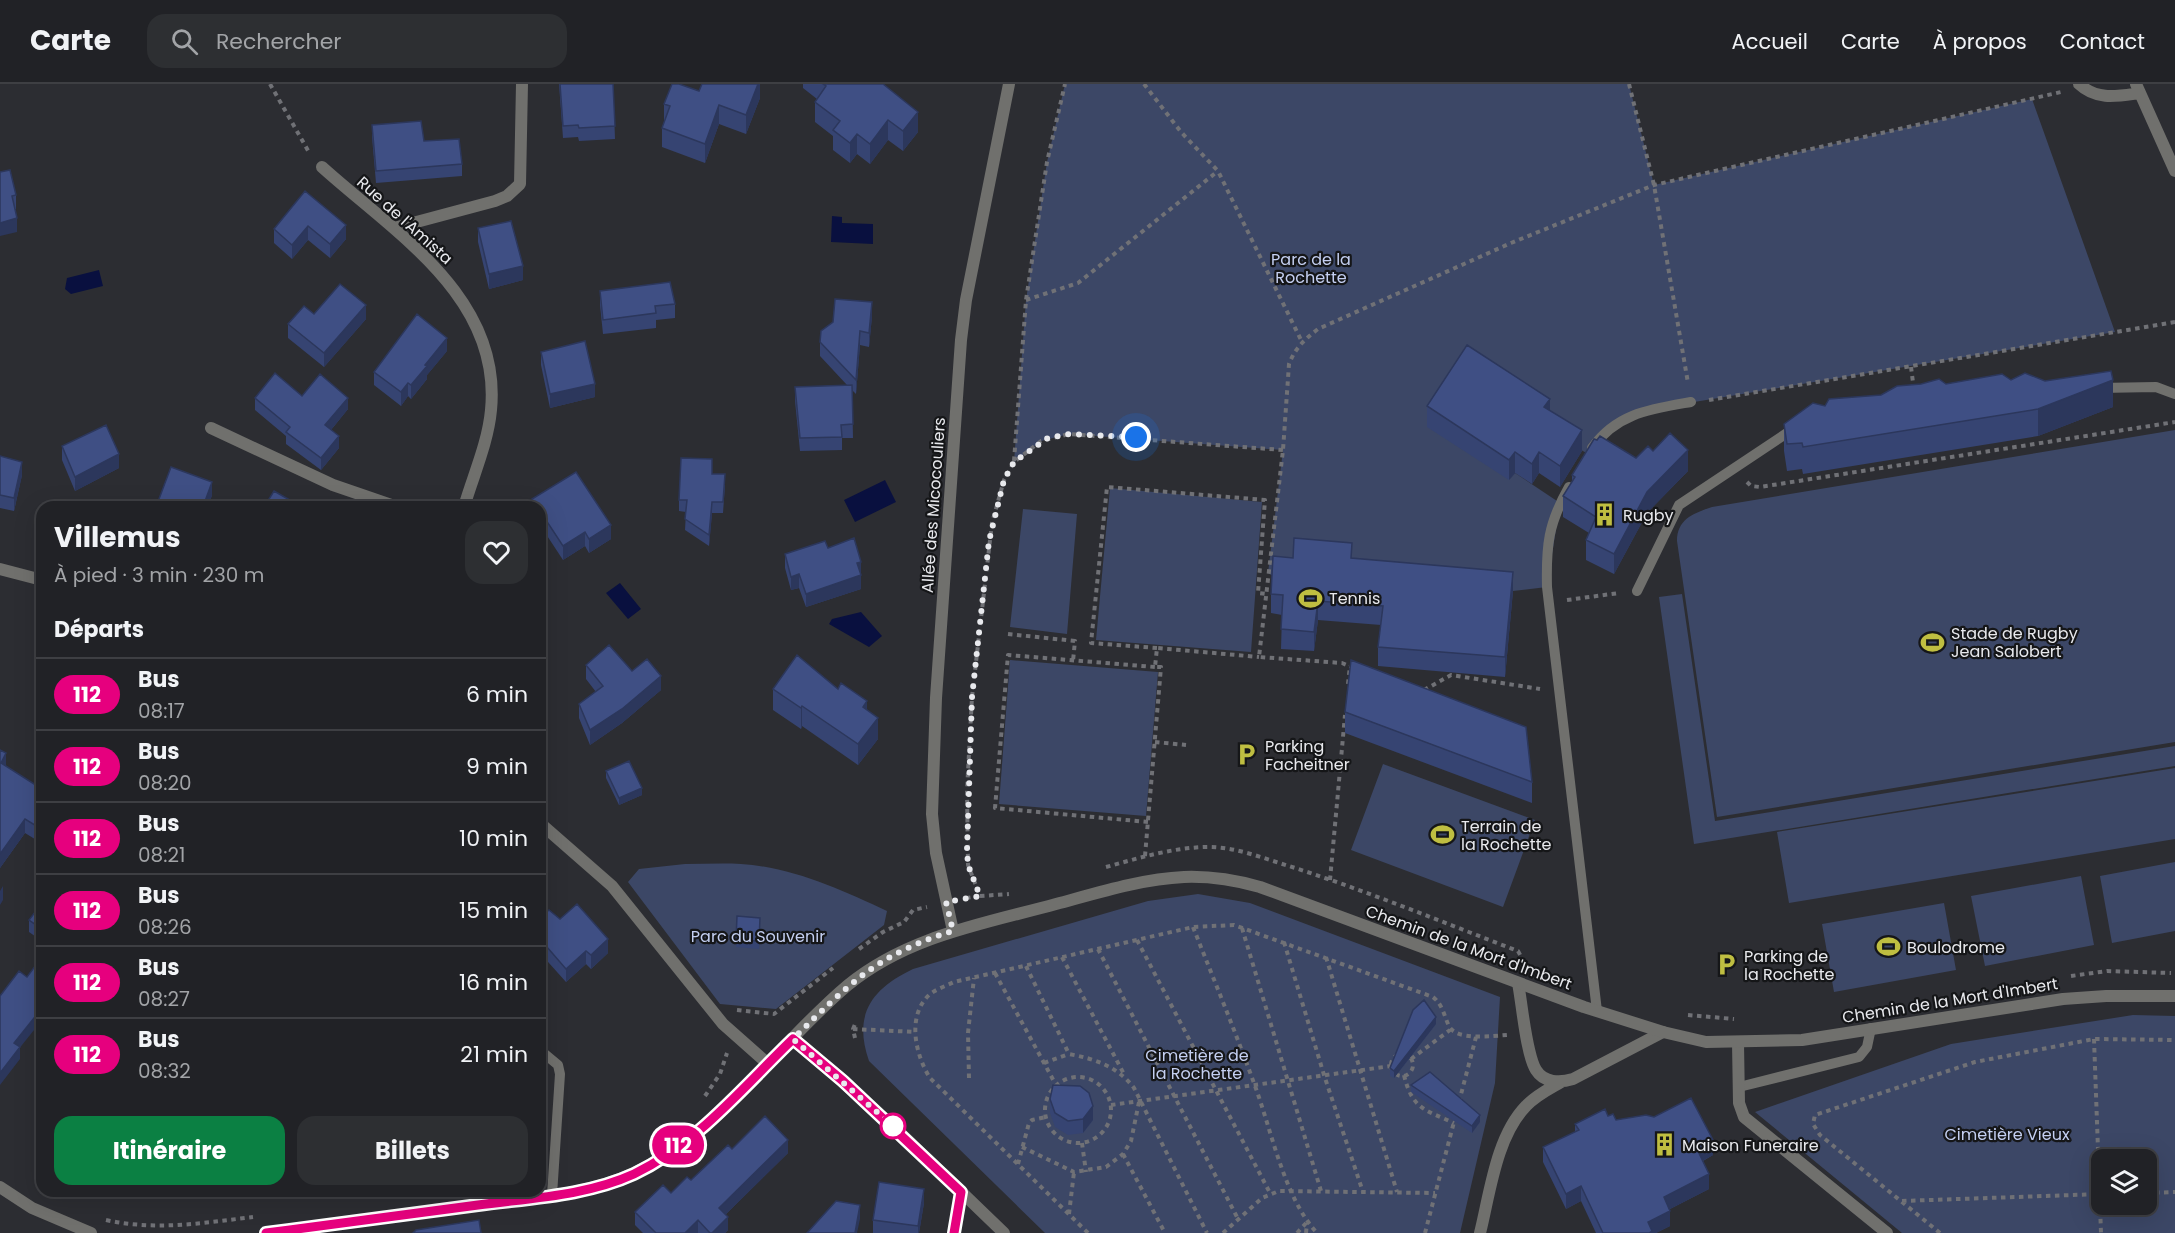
<!DOCTYPE html>
<html lang="fr">
<meta charset="utf-8">
<style>
body{margin:0;font-family:Poppins,sans-serif;background:#2d2f32;color:#f1f3f6;height:100vh;display:flex;flex-direction:column;font-size:22px;white-space:nowrap}
*{box-sizing:border-box;margin:0}
p{font-size:20px;color:#a2a4a7}
.icon{flex:none;width:33px;height:33px;fill:none;stroke:currentColor;stroke-width:2;stroke-linecap:round;stroke-linejoin:round}
.map{position:relative;flex:1;overflow:hidden}
.side{position:absolute;left:36px;top:417px;width:510px;height:696px;display:flex;flex-direction:column;background:#212226;border-radius:18px;box-shadow:0 6px 24px #0002,0 0 0 2px #3e3f43}
.side>*{flex:none}
.badge{padding:0 12px;border-radius:20px;font-size:21px;line-height:39px}
.fabs{position:absolute;left:2091px;top:1065px;display:grid;gap:12px}
.fabs a{display:grid;place-items:center;width:66px;height:66px;border-radius:12px;background:#212226;box-shadow:0 6px 24px #0002,0 0 0 2px #3e3f43;font-size:30px}
.you{position:absolute;width:30px;height:30px;margin:-15px;border:4px solid #fff;border-radius:50%;background:#1a73e8;box-shadow:0 0 0 9px #1a73e833}
.map>.badge{position:absolute;translate:-50% -50%;box-shadow:0 0 0 3px #fff}
h2{padding:0 18px;font-size:22px;line-height:54px}
.round{display:grid;place-items:center;flex:none;width:63px;height:63px;border-radius:18px;background:#2d2f32}
.overview{display:flex;align-items:center;justify-content:space-between;height:102px;padding:0 18px}
h1{font-size:28px;font-weight:700;line-height:45px}
.primary-button{display:flex;gap:12px;margin-top:auto;padding:12px 18px}
.primary-button a{flex:1;height:69px;border-radius:18px;background:#0b8043;color:#fff;font-size:24px;font-weight:700;line-height:69px;text-align:center}
.primary-button a+a{background:#2d2f32;color:#f1f3f6}
ul{padding:0;list-style:none}
li{display:flex;align-items:center;gap:18px;height:72px;padding:0 18px;border-top:2px solid #3e3f43}
li div{flex:1}
li b{display:block;font-size:22px}
li em{font-style:normal}
li .badge{min-width:66px;font-weight:700;text-align:center}
header{display:flex;align-items:center;gap:36px;box-sizing:border-box;height:84px;padding:0 30px;background:#212226;border-bottom:2px solid #3e3f43}
header strong{font-size:28px}
nav{display:flex;gap:33px;margin-inline-start:auto;font-size:21px}
.search{width:420px;height:54px;background:#2d2f32;display:flex;align-items:center;gap:15px;box-sizing:border-box;padding:0 21px;border-radius:18px;color:#a2a4a7;font-size:22px}
.map>svg:first-child{display:block}
.green{fill:#3c4766;fill-rule:evenodd}
.water{fill:#09103f}
.lines{fill:none;stroke-linecap:round;stroke-linejoin:round}
.path{stroke:#707176;stroke-width:4;stroke-dasharray:4.5 4.5;stroke-linecap:butt}
.service{stroke:#70706d;stroke-width:10}
.minor{stroke:#70706d;stroke-width:12}
.tertiary{stroke:#70706d;stroke-width:12}
.wall{fill:#364472}
.shaded-wall{fill:#2c375c}
.building{fill:#3f4f84;stroke:#2c375c;stroke-width:1.5}
.line-casing{stroke:#fff;stroke-width:14}
.line{stroke:#e6007e;stroke-width:9}
.walk{stroke:#e8e9ed;stroke-width:6;stroke-dasharray:0 10.8}
.stop-dot{fill:#fff;stroke:#e6007e;stroke-width:3}
.labels{text-anchor:middle;stroke-width:4.5;stroke-linejoin:round;paint-order:stroke}
.street-label{font-size:16px;fill:#e8e9ed;stroke:#151618}
.park-label{font-size:16px;fill:#c4cff1;stroke:#151618}
.poi-label{font-size:16px;fill:#e8e9ed;stroke:#151618;text-anchor:start}
</style>
<header>
<strong>Carte</strong>
<div class="search"><svg class="icon" aria-label="search" viewBox="0 0 24 24"><circle cx="10" cy="10" r="6"/><path d="M15 15l6 6"/></svg>Rechercher</div>
<nav><a>Accueil</a><a>Carte</a><a>À propos</a><a>Contact</a></nav>
</header>
<div class="map">
<svg width="2175" height="1149" viewBox="0 0 2175 1149">
<rect width="100%" height="100%" fill="#2c2d32"/>
<path class="green" d="M1065 0H1629L1654 101 2032 15 2115 248 1646 326 1623 334 1588 370 1544 344 1509 396 1515 389 1560 419 1547 503 1513 507 1385 496 1273 492 1268 489 1283 366 1069 350 1041 357 1014 378 1026 216 1047 78Z
M2175 346V658L1717 733 1677 457C1677 435 1694 429 1712 423Z
M1110 404 1262 418 1251 568 1096 556Z
M1023 425 1077 430 1067 550 1010 543Z
M1682 510 1715 737 2175 662V682L1694 760 1659 513Z
M1010 576 1158 588 1146 732 999 720Z
M1383 680 1535 736 1503 823 1351 766Z
M2175 684V755L1789 819 1777 748Z
M2175 778V847L2112 859 2100 792Z
M685 780C704 780 723 779 741 780 792 783 842 806 887 827L884 841 776 925 720 920 628 798 639 785Z
M2081 792 2094 861 1985 882 1971 812Z
M1198 810 1250 819 1500 913 1495 999 1460 1149H1045L869 977C853 931 871 905 913 885L1148 817Z
M1944 819 1956 886 1834 908 1822 840Z
M2133 931 2175 932V1149H1902L1755 1028 1951 960ZM2102 1076H2146V1120H2102Z"/>
<path class="water" d="M832 132 842 133V139L873 140V160L831 158Z
M99 186 103 202 71 210 65 205 67 194Z
M885 396 896 418 855 438 844 416Z
M620 499 641 525 628 535 606 509Z
M861 528 882 552 869 563 829 540 832 535Z"/>
<g class="lines">
<path class="path" d="M270 0 310 70
M1144 0 1181 48 1218 87 1302 258
M1629 0 1654 101 1688 299
M1026 216 1078 199 1218 87
M1911 283 1914 306
M1709 316 2175 238
M1014 377 1026 216 1047 78 1065 0
M1747 398 1751 402 1760 403 2175 338
M1567 516 1619 509
M1008 550 1075 557 1073 577
M1157 564 1091 559 1107 403 1265 416 1258 509 1266 510
M1354 584 1342 579 1259 573 1283 366 1289 280C1295 264 1305 255 1318 245L1511 159 1654 101 2061 8
M1348 600 1350 582
M1424 606 1451 591 1540 605
M1155 658 1186 661
M1148 738 995 724 1008 571 1155 583
M1145 772 1161 583H1155L1157 564 1259 573
M1106 783C1139 774 1171 764 1205 763 1234 762 1262 774 1289 782 1367 807 1442 838 1518 867L1524 878
M1330 796 1345 631
M980 812 1009 810
M966 814 980 812 968 781 967 707 972 613 992 439 1004 396 1014 378 1041 357 1069 350 1283 366
M1193 843C1214 896 1236 949 1255 1002 1272 1048 1284 1113 1317 1149
M1242 844 1321 1107
M1137 856 1270 1109
M1284 858 1324 991 1363 1108
M859 865 883 848 904 838 913 826 927 823
M1098 865 1238 1135
M1062 873 1125 992
M1326 873 1397 1108
M1026 882 1069 970C1095 975 1117 982 1134 1004L1207 1149
M995 889 1056 1001
M2071 892 2107 887 2171 889
M737 926 774 930 833 884
M1688 931 1734 935
M853 945 916 948
M855 954 853 945 856 938
M2094 955 2101 1149
M1391 981a11 11 0 1 1 22 0a11 11 0 1 1-22 0Z
M1411 975 1450 946
M1044 979 1069 970
M1404 991C1412 1025 1425 1026 1454 1039
M1045 1026a33 33 0 1 1 66 0a33 33 0 1 1-66 0Z
M969 994 968 949 974 894
M705 1012 720 990 727 969
M1459 1018 1476 953
M1111 1021 1391 982
M1082 1059 1086 1088
M1022 1063 1074 1088 1106 1083 1123 1070 1131 1057 1139 1018
M1123 1070 1165 1149
M1018 1080 1029 1039 1032 1036 1046 1033
M2146 1109 2175 1108
M1902 1117 2102 1110
M1069 1130 1074 1088
M106 1136C156 1147 203 1139 253 1133
M1088 1149 930 994C916 972 906 933 929 911 936 905 946 902 954 898L1193 843 1234 841 1433 913C1443 921 1444 932 1449 942 1456 957 1493 952 1507 951
M1223 1149 1262 1114 1279 1107 1435 1109
M1297 1149 1307 1138
M1306 1149 1307 1139
M1425 1149 1455 1034
M1940 1149 1820 1051 1813 1040 1815 1031 1975 978 2094 955 2175 956"/>
<path class="service" d="M2099 304 2156 303 2175 310
M1592 364C1617 329 1651 325 1691 318
M1569 403C1548 440 1546 462 1547 503L1597 927
M1637 507 1679 421 1796 343
M540 966 558 981 560 990 552 1111
M1739 1003 1859 973 1867 963 1871 944"/>
<path class="minor" d="M2079 0C2097 17 2118 12 2140 9
M2136 0 2175 87
M322 83C395 149 502 213 491 326 488 359 473 392 464 423
M394 144 495 117 507 112 520 100 522 0
M211 344 333 401 397 423
M0 485 42 496
M540 739 612 802 723 940 767 979
M953 847 936 769 932 730 936 614 961 256 966 216 1009 0
M1518 899C1522 919 1526 970 1536 986 1544 999 1560 999 1573 995L1663 948
M793 955 893 1042 1004 1149
M1738 959 1739 1019 1744 1033 1887 1149
M954 1149 961 1108
M1480 1149C1490 1109 1496 1053 1526 1022 1536 1011 1549 1005 1561 998"/>
<path class="tertiary" d="M0 1103 32 1124 91 1149
M267 1149C339 1139 412 1130 484 1120 534 1113 588 1111 634 1089 721 1048 776 961 848 901 908 852 983 840 1056 820 1097 809 1141 795 1184 793 1211 792 1235 796 1260 803L1584 923 1663 948 1706 958 1802 956 2063 915 2106 912H2175"/>
</g>
<path class="wall" d="M559 0H613L615 55 579 57 578 53 563 54Z
M760 0V14L746 50 719 40 705 79 662 63V44L664 38V20L699 7Z
M803 0H883L918 48 903 67 888 56 870 80 857 70 850 79 833 66V52L815 38V18L817 15 803 4Z
M372 41 462 80V92L376 99 372 53Z
M0 88 16 111V125H15L17 148Z
M305 107 346 155 330 174 308 156 292 175 274 159V145Z
M478 144 523 196 489 205 478 158Z
M600 207 675 220V234L656 236V244L603 250 600 221Z
M314 230 366 235 324 283 288 254V240Z
M872 232 869 263 860 261 856 310 852 306 853 354H842V366L800 367 795 317V303L847 301 820 272V258Z
M447 267 427 291V295L411 315 408 312 401 322 374 301V288Z
M541 268 595 313 550 324 541 281Z
M1946 300 2113 323 2038 352 1803 390 1802 385 1787 387 1784 367V340L1825 322Z
M302 312 348 325 331 346 339 364 321 386 286 360V352L255 326V314Z
M1427 322 1550 326 1582 367 1560 403 1539 389 1532 400 1515 389 1509 396 1427 343Z
M62 362 119 384 75 407 62 376Z
M0 372 22 391 14 427 0 424Z
M1636 374 1688 387 1647 429 1614 490 1586 476V456L1589 449 1563 433V412L1572 397V391Z
M712 390 725 401 723 429H712L709 462 685 446 686 428 679 427V416Z
M212 411 208 423H156Z
M532 415 611 455 589 469 585 462 563 476 540 441V423H532Z
M828 464 861 491V505L806 523 799 504 791 506 785 484V470Z
M1293 474H1352L1513 507 1505 593 1378 582V563L1381 541 1318 536 1314 567 1281 565 1282 531 1271 529V510Z
M586 581 632 587 661 606 622 639 590 661 579 634V620L596 608 586 595Z
M773 605H838L867 626 878 655 858 681 802 642 801 645 773 626Z
M1345 628 1532 698V719L1345 649Z
M0 666 6 683 42 705 38 757 25 749 0 784Z
M606 687 642 711 619 721 606 694Z
M42 819V857L29 848V836Z
M540 834 560 835 608 869 591 885 586 880 566 898 540 869Z
M760 841 759 865 736 863V856Z
M1436 940 1394 994 1390 992V984Z
M1411 1001 1480 1038 1472 1049 1411 1008Z
M1050 1015 1093 1036 1083 1049 1068 1051 1055 1043 1050 1029Z
M1608 1032 1616 1036 1713 1071 1703 1077 1709 1105 1670 1125V1142L1656 1149H1596L1581 1117 1566 1125 1543 1078V1063L1575 1048V1040Z
M732 1065 788 1069 725 1131 728 1146 725 1149H643L635 1141V1128L671 1109 691 1096Z
M924 1119 919 1149H873V1136Z"/>
<path class="shaded-wall" d="M758 0H760V14L746 50V31Z
M719 21V40L705 79V60Z
M918 28V48L903 67V47Z
M888 36V56L870 80V60Z
M857 50V70L850 79V59Z
M17 134V148L0 152V139Z
M346 141V155L330 174V160Z
M308 142V156L292 175V161Z
M523 182V196L489 205V190Z
M872 218V232L869 263V249Z
M366 221V235L324 283V269Z
M860 247V261L856 310V296Z
M447 254V267L427 291V295L411 315V301L425 281Z
M2113 296V323L2038 352V325Z
M408 299V312L401 322V308Z
M595 300V313L550 324V310Z
M348 314V325L325 353V341Z
M1550 315V336L1544 323Z
M1582 346V367L1560 403V382Z
M339 352V364L321 386V374Z
M1688 366V387L1647 429 1614 490V470L1647 408Z
M1515 368V389L1509 396V376Z
M1539 368V389L1532 400V380Z
M119 370V384L75 407V393Z
M22 378V391L14 427V414Z
M212 398V411L208 423H204V420Z
M712 418V429L709 462V451Z
M611 441V455L589 469V455Z
M585 448V462L563 476V462Z
M861 478V505L806 523V510L857 479Z
M1513 488V507L1505 593V573Z
M799 490V504L791 506V493Z
M1318 517V536L1314 567V548Z
M661 592V606L622 639 590 661V646Z
M867 617V637L863 623Z
M802 622V642L801 645V624Z
M878 634V655L858 681V660Z
M6 669V683L1 679Z
M642 704V711L619 721V714Z
M25 735V749L0 784V770Z
M42 736V750L38 757V743Z
M3 802V816L0 821V807Z
M608 855V869L591 885V871Z
M586 867V880L566 898V885Z
M42 924V936L14 971V959Z
M1436 933V940L1394 994V987Z
M20 963V975L0 1001V989Z
M1093 1022V1036L1083 1049V1035Z
M1480 1031V1038L1472 1049V1042Z
M788 1056V1069L719 1137V1124Z
M1713 1056V1071L1697 1080V1065Z
M1709 1090V1105L1664 1128V1113Z
M1581 1102V1117L1566 1125V1110Z
M924 1105V1119L919 1149H918V1142Z
M860 1121V1135L857 1149H855Z
M1670 1127V1142L1656 1149H1648V1138Z
M728 1133V1146L725 1149H712Z
M698 1136V1149H685Z"/>
<path class="building" d="M560 0H613L615 42 579 44 578 41 563 42Z
M672 0H679L699 7 702 0H758L746 31 719 21 705 60 662 44 670 22 664 20Z
M823 0H883L918 28 903 47 888 36 870 60 857 50 850 59 833 46 840 37 815 18 826 2Z
M421 37 424 57 459 55 462 80 376 87 372 41Z
M10 86 16 111 12 112 17 134 0 139V88Z
M305 107 346 141 330 160 308 142 292 161 274 145Z
M511 137 523 182 489 190 478 144Z
M670 198 675 220 655 222 656 229 603 236 600 207Z
M340 200 366 221 324 269 288 240 304 222 314 230Z
M835 215 872 218 869 249 860 247 856 296 820 258 821 247 833 238Z
M417 230 447 254 425 281 427 282 411 301 408 299 401 308 374 288Z
M585 257 595 300 550 310 541 268Z
M1467 261 1550 315 1544 323 1582 346 1560 382 1539 368 1532 380 1515 368 1509 376 1427 322Z
M2111 287 2113 296 2038 325 1803 363 1802 359 1787 360 1784 340 1813 319 1825 322 1829 315 1881 311 1897 302 1921 300 1939 295 1946 300 2002 290 2011 296 2025 289 2045 297Z
M275 289 302 312 320 290 348 314 325 341 339 352 321 374 286 348 290 343 255 314Z
M852 301 853 340 841 341 842 353 800 354 795 303Z
M106 341 119 370 75 393 62 362Z
M1670 349 1688 366 1647 408 1614 470 1586 456 1596 433 1563 412 1575 393 1572 391 1594 355 1597 356 1600 352 1636 374 1648 362 1653 367Z
M0 372 22 378 14 414 0 411Z
M681 374 712 375V390H725L723 418H712L709 451 685 435 687 416H679Z
M171 383 212 398 204 420 198 418 196 423H156Z
M576 388 611 441 589 455 585 448 563 462 540 427V423H537L532 415Z
M274 407 302 423H264Z
M854 454 861 478 857 479 861 491 806 510 799 490 791 493 785 470 825 457 828 464Z
M1294 454 1352 459 1351 474 1513 488 1505 573 1378 563 1383 522 1318 517 1314 548 1281 545 1283 511 1271 510 1273 472 1293 474Z
M609 561 632 587 647 575 661 592 622 625 590 646 579 620 603 602 586 581Z
M797 571 838 605 841 599 867 617 863 623 878 634 858 660 802 622 801 624 773 605Z
M1351 576 1526 643 1532 698 1345 628Z
M0 666 6 669 1 679 42 705V736L38 743 25 735 0 770Z
M629 677 642 704 619 714 606 687Z
M42 819V845L29 836Z
M577 820 608 855 591 871 586 867 566 885 540 855V834L549 826 560 835Z
M737 832 760 834 759 857 736 856Z
M42 873V924L14 959 20 963 0 989V912L19 887 27 893Z
M1424 916 1436 933 1394 987 1390 984 1413 926Z
M1430 988 1480 1031 1472 1042 1411 1001Z
M1053 1001 1080 1002 1089 1009 1093 1022 1083 1035 1068 1037 1055 1029 1050 1015Z
M1691 1014 1713 1056 1697 1065 1709 1090 1664 1113 1670 1127 1648 1138 1652 1147 1649 1149H1603L1581 1102 1566 1110 1543 1063 1579 1046 1575 1040 1605 1025 1608 1032 1613 1030 1616 1036 1646 1031 1654 1033Z
M765 1032 788 1056 719 1124 728 1133 712 1149H710L698 1136 685 1149H656L635 1128 663 1101 671 1109 687 1093 691 1096 728 1061 732 1065Z
M879 1098 924 1105 918 1142 873 1136Z
M836 1117 860 1121 855 1149H807Z
M479 1136 481 1149H413L416 1146Z"/>
<g class="lines">
<defs>
<path id="line" d="M266 1149C337 1140 408 1130 478 1121 530 1114 586 1112 634 1090 697 1060 744 1002 793 955L843 997 961 1108 954 1149"/>
</defs>
<use href="#line" class="line-casing"/>
<use href="#line" class="line"/>
<path class="walk" d="M893 1042 793 955C848 901 877 870 953 847L946 818 980 812 968 781 967 766 972 613 989 457 1004 396 1014 378 1048 354 1069 350 1136 353"/>
</g>
<defs>
<symbol id="building-bare" viewBox="-9 -9 18 18"><path d="M-4-6H4V6H1V3H-1V6H-4ZM-2.5-4.3h1.7v1.8h-1.7ZM.8-4.3h1.7v1.8H.8ZM-2.5-1h1.7V.8h-1.7ZM.8-1h1.7V.8H.8Z" fill="#bfbe41" stroke="#151618" stroke-width="2.5" paint-order="stroke"/></symbol>
<symbol id="stadium-bare" viewBox="-9 -9 18 18"><path d="M0-5a6.5 5 0 1 0 0 10a6.5 5 0 1 0 0-10ZM-3.5-1.8h7v3.6h-7Z" fill="#bfbe41" stroke="#151618" stroke-width="2.5" paint-order="stroke"/></symbol>
<symbol id="parking-bare" viewBox="-9 -9 18 18"><path d="M-3.5-5.5H1a3.5 3.5 0 0 1 0 7H-1V5.5H-3.5ZM-1-3.4V-.6H.8a1.4 1.4 0 0 0 0-2.8Z" fill="#bfbe41" stroke="#151618" stroke-width="2.5" paint-order="stroke"/></symbol>
</defs>
<g fill-rule="evenodd">
<use href="#building-bare" x="1588" y="414" width="33" height="33"/>
<use href="#stadium-bare" x="1294" y="498" width="33" height="33"/>
<use href="#stadium-bare" x="1916" y="542" width="33" height="33"/>
<use href="#parking-bare" x="1230" y="654" width="33" height="33"/>
<use href="#stadium-bare" x="1426" y="734" width="33" height="33"/>
<use href="#stadium-bare" x="1872" y="846" width="33" height="33"/>
<use href="#parking-bare" x="1710" y="864" width="33" height="33"/>
<use href="#building-bare" x="1648" y="1044" width="33" height="33"/>
</g>
<circle class="stop-dot" cx="893" cy="1042" r="12"/>
<g class="labels">
<g class="street-label">
<text transform="translate(405 136) rotate(42)" y="6">Rue de l'Amista</text>
<text transform="translate(933 421) rotate(-86)" y="6">Allée des Micocouliers</text>
<text transform="translate(1469 863) rotate(20)" y="6">Chemin de la Mort d'Imbert</text>
<text transform="translate(1950 916) rotate(-9)" y="6">Chemin de la Mort d'Imbert</text>
</g>
<g class="park-label">
<text x="1311" y="181">Parc de la<tspan x="1311" dy="18">Rochette</tspan></text>
<text x="758" y="858">Parc du Souvenir</text>
<text x="1197" y="977">Cimetière de<tspan x="1197" dy="18">la Rochette</tspan></text>
<text x="2007" y="1056">Cimetière Vieux</text>
</g>
<g class="poi-label">
<text x="1623" y="437">Rugby</text>
<text x="1329" y="520">Tennis</text>
<text x="1951" y="555">Stade de Rugby<tspan x="1951" dy="18">Jean Salobert</tspan></text>
<text x="1265" y="668">Parking<tspan x="1265" dy="18">Facheitner</tspan></text>
<text x="1461" y="748">Terrain de<tspan x="1461" dy="18">la Rochette</tspan></text>
<text x="1907" y="869">Boulodrome</text>
<text x="1744" y="878">Parking de<tspan x="1744" dy="18">la Rochette</tspan></text>
<text x="1682" y="1067">Maison Funeraire</text>
</g>
</g>
</svg>
<div class="fabs">
<a><svg class="icon" aria-label="layers" viewBox="0 0 24 24"><path d="M12 4l9 5-9 5-9-5zM3 14l9 5 9-5"/></svg></a>
</div>
<div class="you" style="left:1136px;top:353px"></div>
<b class="badge" style="left:678px;top:1061px;background:#e6007e;color:#fff">112</b>
<section class="side">
<div class="overview"><div><h1>Villemus</h1><p>À pied · 3 min · 230 m</p></div><a class="round"><svg class="icon" aria-label="heart" viewBox="0 0 24 24"><path d="M12 20l-8-8c-3-5 5-10 8-4 3-6 11-1 8 4z"/></svg></a></div>
<h2>Départs</h2>
<ul>
<li><span class="badge" style="background:#e6007e;color:#fff">112</span><div><b>Bus</b><p>08:17</p></div><em>6 min</em></li>
<li><span class="badge" style="background:#e6007e;color:#fff">112</span><div><b>Bus</b><p>08:20</p></div><em>9 min</em></li>
<li><span class="badge" style="background:#e6007e;color:#fff">112</span><div><b>Bus</b><p>08:21</p></div><em>10 min</em></li>
<li><span class="badge" style="background:#e6007e;color:#fff">112</span><div><b>Bus</b><p>08:26</p></div><em>15 min</em></li>
<li><span class="badge" style="background:#e6007e;color:#fff">112</span><div><b>Bus</b><p>08:27</p></div><em>16 min</em></li>
<li><span class="badge" style="background:#e6007e;color:#fff">112</span><div><b>Bus</b><p>08:32</p></div><em>21 min</em></li>
</ul>
<div class="primary-button"><a>Itinéraire</a><a>Billets</a></div>
</section>
</div>
